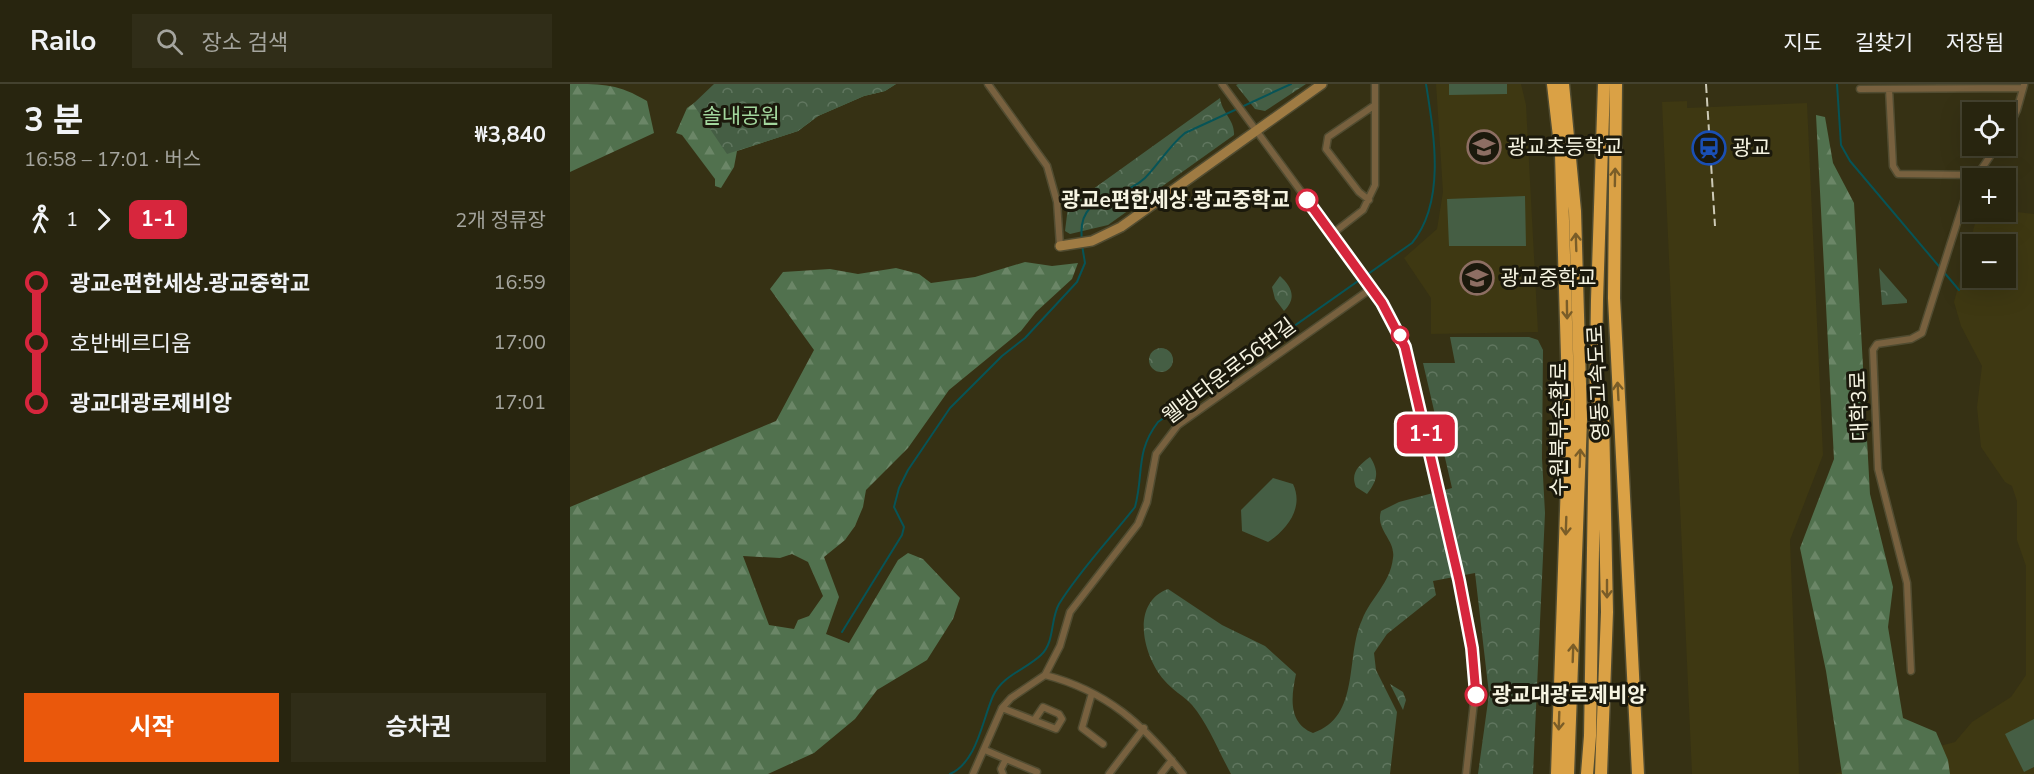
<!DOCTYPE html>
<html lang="ko">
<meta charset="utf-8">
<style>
body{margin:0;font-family:"Nunito Sans","Noto Sans KR",sans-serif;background:#302d18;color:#f1f3f6;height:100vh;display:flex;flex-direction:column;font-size:22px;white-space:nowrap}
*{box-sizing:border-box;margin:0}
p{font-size:20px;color:#a5a59e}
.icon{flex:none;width:33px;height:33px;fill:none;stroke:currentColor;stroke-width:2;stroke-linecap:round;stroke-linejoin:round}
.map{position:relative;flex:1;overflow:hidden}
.panel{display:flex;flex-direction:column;background:#28250f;width:570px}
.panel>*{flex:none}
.badge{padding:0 12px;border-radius:9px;font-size:21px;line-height:39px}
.tools{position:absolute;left:1392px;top:18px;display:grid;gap:12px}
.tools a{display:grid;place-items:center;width:54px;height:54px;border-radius:0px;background:#28250f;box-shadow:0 6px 24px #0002,0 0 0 2px #44422f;font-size:30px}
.map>.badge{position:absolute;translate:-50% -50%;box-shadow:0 0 0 3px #fff}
.legs{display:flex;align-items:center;gap:9px;height:66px;padding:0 24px;font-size:20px}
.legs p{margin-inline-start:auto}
.summary{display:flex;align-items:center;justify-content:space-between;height:102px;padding:0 24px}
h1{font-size:33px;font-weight:700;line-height:45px}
.cta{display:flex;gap:12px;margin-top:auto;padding:12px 24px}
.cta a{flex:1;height:69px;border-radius:0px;background:#ea580c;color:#fff;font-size:24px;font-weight:700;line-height:69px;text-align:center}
.cta a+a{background:#302d18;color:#f1f3f6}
ul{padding:0 24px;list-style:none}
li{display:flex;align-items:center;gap:21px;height:60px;font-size:22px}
li i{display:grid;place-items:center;width:9px;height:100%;margin:0 8px;background:currentColor}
li i::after{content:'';width:15px;height:15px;margin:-8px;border:4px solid;border-radius:50%;background:#28250f}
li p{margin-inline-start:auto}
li:first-child i{background:linear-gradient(#0000 50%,currentColor 0)}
li:last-child i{background:linear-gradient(currentColor 50%,#0000 0)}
header{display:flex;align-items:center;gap:36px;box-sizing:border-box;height:84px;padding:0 30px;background:#28250f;border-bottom:2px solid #44422f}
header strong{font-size:28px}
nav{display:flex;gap:33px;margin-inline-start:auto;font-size:21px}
.search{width:420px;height:54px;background:#302d18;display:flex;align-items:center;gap:15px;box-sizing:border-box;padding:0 21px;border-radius:0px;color:#a5a59e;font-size:22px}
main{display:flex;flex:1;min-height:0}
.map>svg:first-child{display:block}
.built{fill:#3e3812;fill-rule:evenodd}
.green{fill:#455e44}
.forest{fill:url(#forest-firs);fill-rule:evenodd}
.park{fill:url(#park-crowns)}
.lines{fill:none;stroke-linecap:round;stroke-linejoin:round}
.stream{stroke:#075457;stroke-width:2}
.street-tunnel{stroke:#534e33;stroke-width:6;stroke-dasharray:6 3;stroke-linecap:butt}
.street-casing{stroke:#514c31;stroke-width:9}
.secondary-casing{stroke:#514c31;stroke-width:12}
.highway-casing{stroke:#514c31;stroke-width:15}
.street{stroke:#78613f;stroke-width:6}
.secondary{stroke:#9f7b43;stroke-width:9}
.highway{stroke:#daa145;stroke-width:12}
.rail{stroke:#cdcab6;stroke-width:2;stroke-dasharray:9 4.5;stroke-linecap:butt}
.oneway{stroke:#7a5d28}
.line-1-casing{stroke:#fff;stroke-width:14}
.line-1{stroke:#d7263d;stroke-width:9}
.stop-1-dot{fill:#fff;stroke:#d7263d;stroke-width:3}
.labels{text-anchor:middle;stroke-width:6;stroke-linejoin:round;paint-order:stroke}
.park-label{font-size:21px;fill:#a2d79d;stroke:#1b190c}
.poi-label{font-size:21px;fill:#f6f4e2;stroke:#1b190c;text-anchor:start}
.stop-label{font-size:21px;font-weight:bold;fill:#f6f4e2;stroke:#1b190c;text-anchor:end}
.street-label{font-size:21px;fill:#f6f4e2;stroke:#1b190c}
</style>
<header>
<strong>Railo</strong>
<div class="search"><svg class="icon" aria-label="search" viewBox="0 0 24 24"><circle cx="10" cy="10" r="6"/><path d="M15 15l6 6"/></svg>장소 검색</div>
<nav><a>지도</a><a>길찾기</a><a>저장됨</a></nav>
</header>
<main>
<section class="panel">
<div class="summary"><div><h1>3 분</h1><p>16:58 – 17:01 · 버스</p></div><b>₩3,840</b></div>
<div class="legs"><svg class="icon" aria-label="walk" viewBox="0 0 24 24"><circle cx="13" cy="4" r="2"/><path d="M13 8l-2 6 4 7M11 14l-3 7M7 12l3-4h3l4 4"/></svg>1<svg class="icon" aria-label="forward" viewBox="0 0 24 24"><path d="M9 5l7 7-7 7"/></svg><b class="badge" style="background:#d7263d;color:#fff">1-1</b><p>2개 정류장</p></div>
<ul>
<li><i style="color:#d7263d"></i><b>광교e편한세상.광교중학교</b><p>16:59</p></li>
<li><i style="color:#d7263d"></i><span>호반베르디움</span><p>17:00</p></li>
<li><i style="color:#d7263d"></i><b>광교대광로제비앙</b><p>17:01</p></li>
</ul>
<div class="cta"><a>시작</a><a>승차권</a></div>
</section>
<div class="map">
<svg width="1464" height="690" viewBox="0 0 1464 690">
<defs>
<pattern id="forest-firs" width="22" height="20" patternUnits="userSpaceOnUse" patternTransform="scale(1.5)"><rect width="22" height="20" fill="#51714e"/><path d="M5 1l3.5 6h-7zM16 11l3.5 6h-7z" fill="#6b8667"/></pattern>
<pattern id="park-crowns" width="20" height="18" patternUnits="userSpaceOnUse" patternTransform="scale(1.5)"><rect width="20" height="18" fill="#455e44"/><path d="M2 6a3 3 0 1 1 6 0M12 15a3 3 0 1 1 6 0" fill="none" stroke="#60765f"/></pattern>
</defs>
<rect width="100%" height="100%" fill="#363114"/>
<path class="built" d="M866 0H951L956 21 968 248 861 250V214L834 174 867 145 873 108Z
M1117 17V24L1237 19 1253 371 1220 456 1229 690H1122L1092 18Z
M1439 127 1464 130V690H1264L1385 658 1402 638 1441 613 1456 591V482L1447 456V417L1442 402 1435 398 1411 363 1407 323 1412 282 1391 242 1384 218 1407 132ZM1402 160H1436V194H1402Z"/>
<path class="green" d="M879 0H937V10L879 11Z
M955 112 956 162H879L877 115Z
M703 394 723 400C734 423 718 445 698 458L672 447 671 426Z
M1464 635V683L1454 688 1435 650Z"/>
<path class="forest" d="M0 0C35 0 48 0 77 17L84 49 0 88Z
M326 0 315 7 294 12 248 32 228 47 167 67 164 83 151 104 145 102V95L112 51 106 49 117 24 133 13Z
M1246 31 1255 33 1263 79 1284 119 1300 410 1323 503 1318 543 1333 634 1366 648 1378 676 1380 690H1272L1256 587 1230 464 1264 375Z
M455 178 482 182 508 179 502 195 466 228 451 247 379 306 338 364 296 406 293 423 285 442 275 456 254 473 269 513 256 550 279 559 328 476 338 469 353 475 390 514 383 535 357 576 307 606 285 635 244 669 198 690H0V423L206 337 244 266 200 205 213 188 260 185 288 190 326 184 349 190 361 199 405 193ZM222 470 238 478 253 512 239 532 228 536 224 545 199 541 173 472 210 474Z"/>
<path class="park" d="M144 0H326L315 7 294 12 248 32 228 47 157 70 123 20Z
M668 0H736L695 27 685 25 666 1Z
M650 14C652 29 665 36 664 51L538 141 500 150 495 147 498 123Z
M1309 184 1337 216V219L1312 221Z
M710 192C722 203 727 214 714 227L705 215 702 203Z
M880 253H959L968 256 973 266 972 374 975 429 963 690H908L919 610 905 489 863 497 866 511 817 550 804 569 806 586 827 628 820 690H661C649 668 638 640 622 621 614 612 602 606 594 596 573 572 560 519 598 505L652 541 695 562 726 590C721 613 718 639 743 649 791 633 775 572 792 536 801 513 820 500 823 474 826 456 805 446 811 427L829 418 882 404 853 279H885Z
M579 276a12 12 0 1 1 24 0a12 12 0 1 1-24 0Z
M800 373C810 388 807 397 797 410L786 403C780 389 789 381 800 373Z
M820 600 833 608 836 616 833 626Z"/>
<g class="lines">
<path class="stream" d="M1267 0 1271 61 1280 77 1389 206
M512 156C506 108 551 117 575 94 589 80 599 62 615 49L721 0
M272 548 332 451 334 443 324 423 329 404 338 386 380 324 432 272 455 254 507 198 515 179 512 161
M380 690C407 678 412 637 423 612 433 591 455 586 471 571 485 558 480 536 489 520 510 486 540 455 565 423 574 390 565 368 588 338L842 159C876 118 864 50 856 0"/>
<path class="street-tunnel" d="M868 402 889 496"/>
<defs>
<path id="street" d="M418 0 477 82 487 118 490 162
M652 0 802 204 828 247 841 281 868 402
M1290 5 1453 4
M1319 5 1323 82 1328 90 1407 91
M1436 49 1447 26 1454 1
M1406 93 1427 62
M799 116 789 108 756 65 758 53 805 21
M762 150 793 126 805 101V0
M889 496 906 600 896 690
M1341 587 1337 499 1308 385 1303 266 1307 260 1341 255 1352 249 1395 114 1402 99
M475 591C537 607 574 641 613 690
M522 609 512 644 533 660
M432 624 486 645 492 635 489 630 473 623 465 635
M415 666 436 675
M403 690 432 624 441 614 475 591 490 562 500 528 568 440 577 418 586 370 608 341 802 204
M433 690 431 685 436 675 467 688 466 690
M539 690 574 644
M591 690 602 676"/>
<path id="secondary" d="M490 162 522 157 551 143 752 0"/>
<path id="highway" d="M983 0 991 70 999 339 987 690
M993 0 1005 127 1011 335 998 690
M1046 0 1044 214 1068 690
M1017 690 1020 652 1027 216 1034 0
M1031 690 1037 528 1033 331"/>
</defs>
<use href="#street" class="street-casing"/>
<use href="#secondary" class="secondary-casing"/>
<use href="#highway" class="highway-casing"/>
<use href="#street" class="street"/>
<use href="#secondary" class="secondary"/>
<use href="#highway" class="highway"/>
<path class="rail" d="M1136 0 1145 142"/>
</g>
<defs><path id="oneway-shaft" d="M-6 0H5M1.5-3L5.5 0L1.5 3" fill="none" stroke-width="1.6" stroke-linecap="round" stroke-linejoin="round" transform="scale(1.5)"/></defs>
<g class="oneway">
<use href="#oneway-shaft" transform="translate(1045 93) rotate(-89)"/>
<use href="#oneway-shaft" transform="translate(1006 158) rotate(-92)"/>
<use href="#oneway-shaft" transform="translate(997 226) rotate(89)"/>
<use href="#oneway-shaft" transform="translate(1048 307) rotate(-93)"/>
<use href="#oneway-shaft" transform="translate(1010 374) rotate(-88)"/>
<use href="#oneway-shaft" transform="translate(996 442) rotate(92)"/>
<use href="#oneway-shaft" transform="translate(1037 505) rotate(90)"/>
<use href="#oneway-shaft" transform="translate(1003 569) rotate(-88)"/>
<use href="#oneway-shaft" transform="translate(989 637) rotate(92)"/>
</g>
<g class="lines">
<defs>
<path id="line-1" d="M737 116 812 219 835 263 889 496 902 564 906 611"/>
</defs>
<use href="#line-1" class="line-1-casing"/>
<use href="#line-1" class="line-1"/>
</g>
<defs>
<symbol id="school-ring" viewBox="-11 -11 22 22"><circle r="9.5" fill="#1b190c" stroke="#8d6e63" stroke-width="1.5"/><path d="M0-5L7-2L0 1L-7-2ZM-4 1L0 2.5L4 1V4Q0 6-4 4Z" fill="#8d6e63"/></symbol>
<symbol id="station-ring" viewBox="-11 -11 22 22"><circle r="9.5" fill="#1b190c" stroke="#1a4fb4" stroke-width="1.5"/><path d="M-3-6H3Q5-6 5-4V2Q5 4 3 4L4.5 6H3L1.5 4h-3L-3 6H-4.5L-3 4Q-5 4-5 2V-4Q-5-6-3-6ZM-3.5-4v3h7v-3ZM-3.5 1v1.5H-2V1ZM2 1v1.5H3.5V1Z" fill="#1a4fb4"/></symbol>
</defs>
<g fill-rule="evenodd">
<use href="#school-ring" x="895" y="44" width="38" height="38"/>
<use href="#station-ring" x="1120" y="45" width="38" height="38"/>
<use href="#school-ring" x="888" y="175" width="38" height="38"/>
</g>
<g class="stop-1-dot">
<circle cx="737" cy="116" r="10"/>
<circle cx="830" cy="251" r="8"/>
<circle cx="906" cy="611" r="10"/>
</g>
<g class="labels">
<g class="park-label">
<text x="171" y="39">솔내공원</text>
</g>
<g class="poi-label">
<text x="937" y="70">광교초등학교</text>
<text x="1162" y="71">광교</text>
<text x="930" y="201">광교중학교</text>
</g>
<g class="stop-label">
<text x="720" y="123">광교e편한세상.광교중학교</text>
<text x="922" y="618" text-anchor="start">광교대광로제비앙</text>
</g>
<g class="street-label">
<text transform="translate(659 287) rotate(-37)" y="7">웰빙타운로56번길</text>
<text transform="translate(1028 299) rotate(-93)" y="7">영동고속도로</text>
<text transform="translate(1289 322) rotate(-92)" y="7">대학3로</text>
<text transform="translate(989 345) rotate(-90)" y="7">수원북부순환로</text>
</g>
</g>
</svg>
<div class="tools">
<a><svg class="icon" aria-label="locate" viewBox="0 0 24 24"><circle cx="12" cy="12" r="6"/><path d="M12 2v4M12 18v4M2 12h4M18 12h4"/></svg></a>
<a>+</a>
<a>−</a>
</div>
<b class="badge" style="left:856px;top:350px;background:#d7263d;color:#fff">1-1</b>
</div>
</main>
